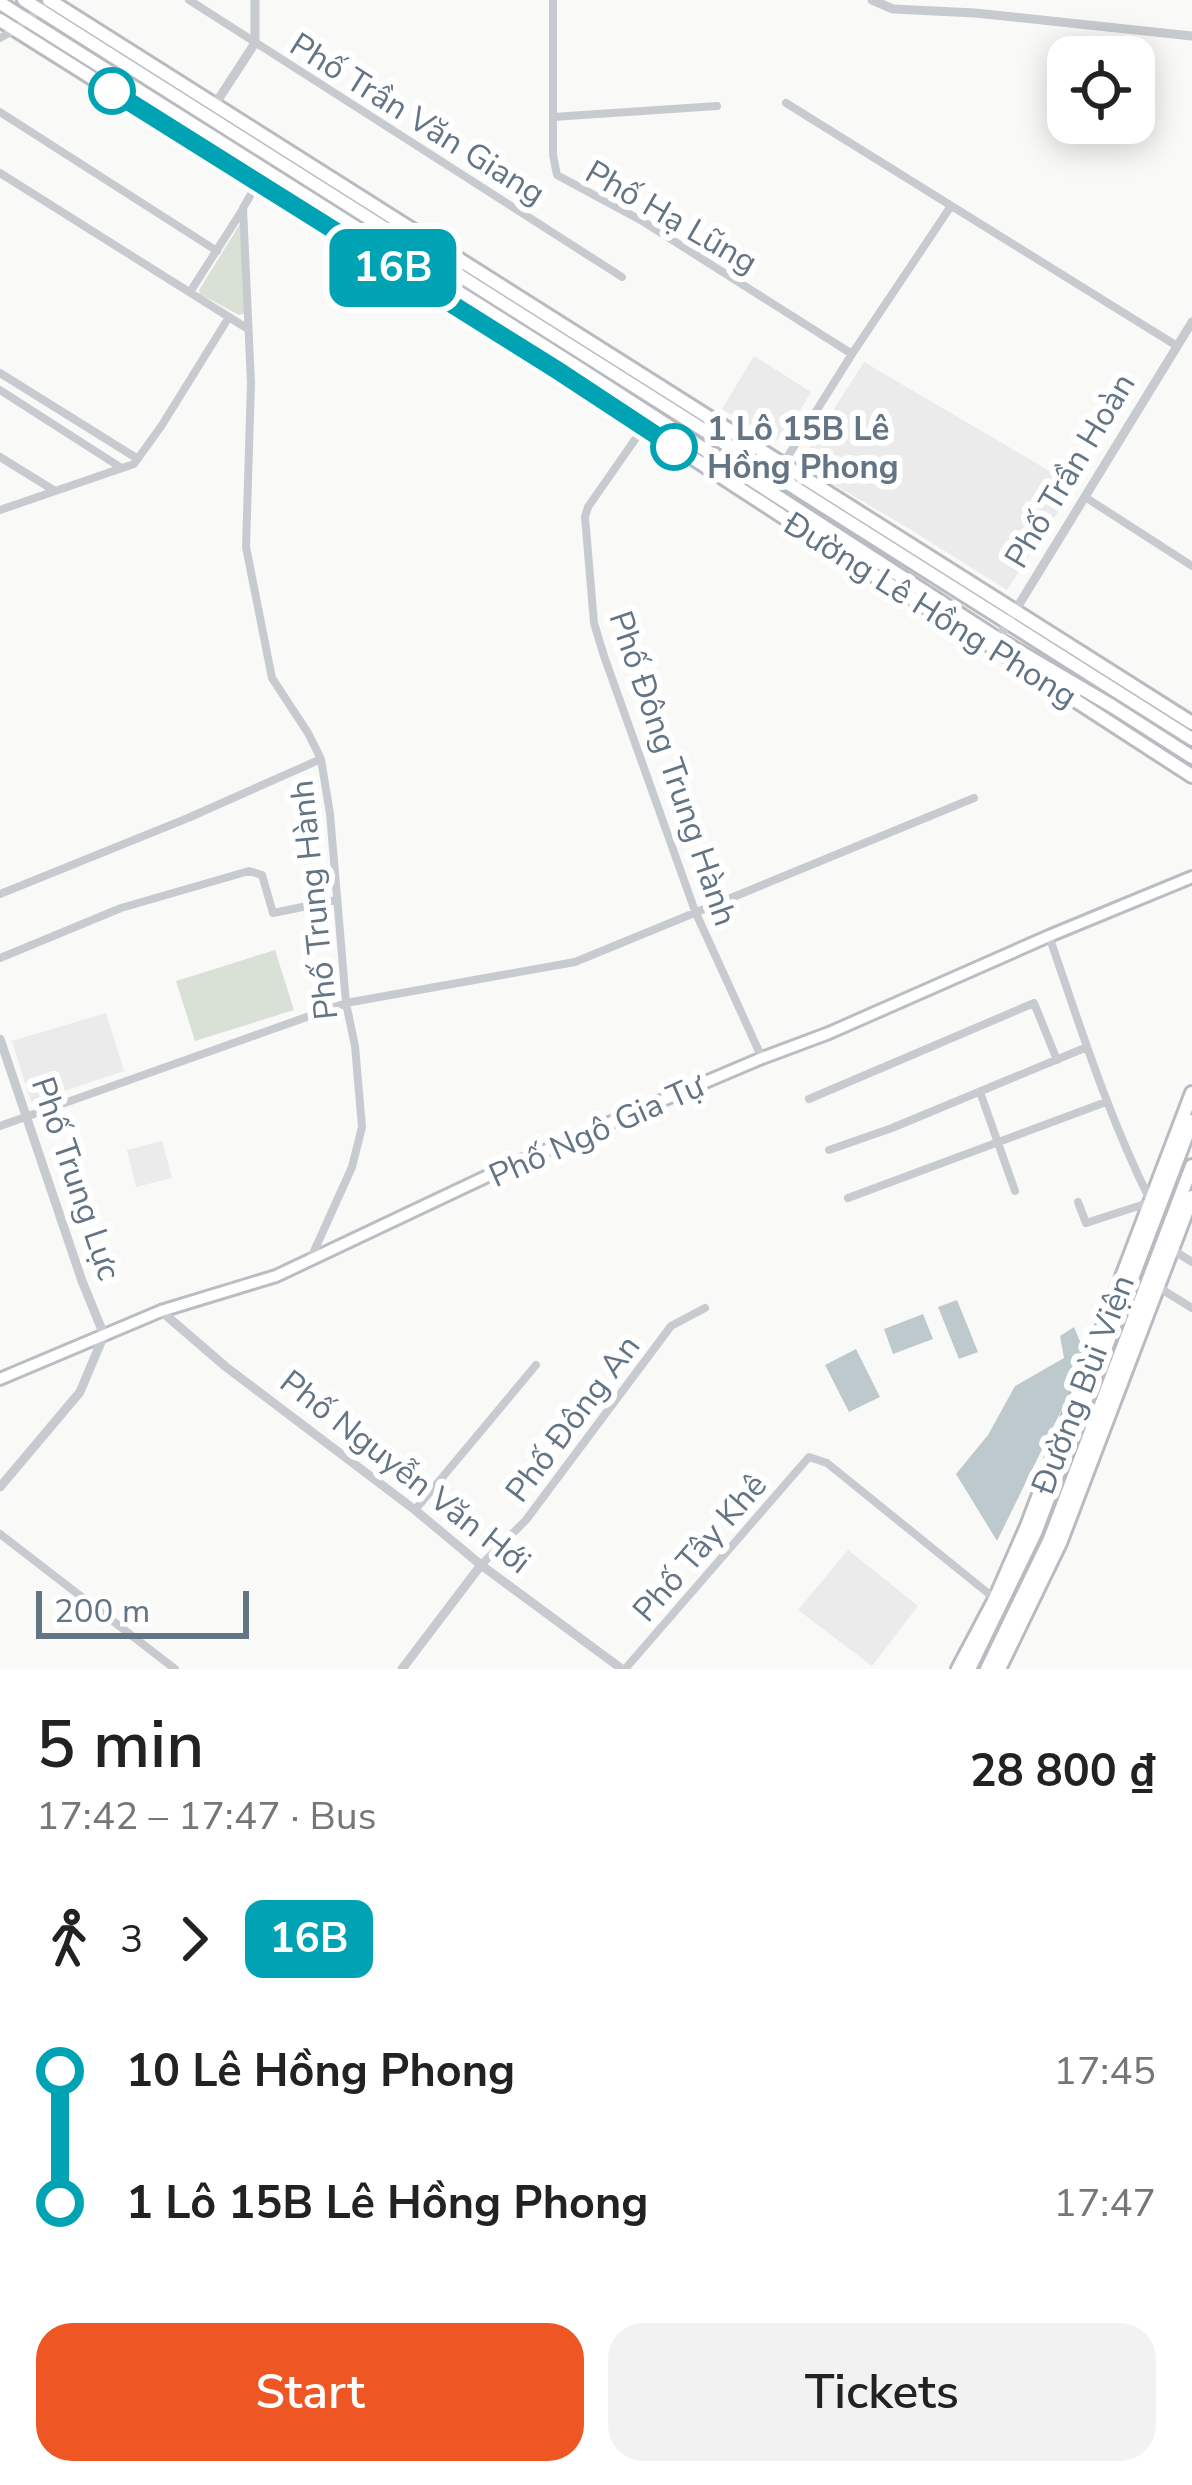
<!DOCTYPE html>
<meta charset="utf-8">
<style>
body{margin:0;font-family:"Nunito Sans",sans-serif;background:#f2f2f2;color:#222;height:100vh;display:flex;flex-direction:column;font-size:45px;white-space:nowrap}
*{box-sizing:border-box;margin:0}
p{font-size:39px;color:#767676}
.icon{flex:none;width:66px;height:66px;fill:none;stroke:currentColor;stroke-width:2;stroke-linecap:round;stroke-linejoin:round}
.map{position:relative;height:1669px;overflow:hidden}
.panel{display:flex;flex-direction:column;background:#fff;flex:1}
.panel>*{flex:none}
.badge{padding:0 24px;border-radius:18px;font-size:42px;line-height:78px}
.fabs{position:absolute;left:1047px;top:36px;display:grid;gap:24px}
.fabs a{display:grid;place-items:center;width:108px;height:108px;border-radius:24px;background:#fff;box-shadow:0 6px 30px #0003;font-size:60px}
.scale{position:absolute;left:36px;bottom:30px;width:213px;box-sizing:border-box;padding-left:12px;border:6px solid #637484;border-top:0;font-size:33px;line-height:42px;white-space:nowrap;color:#637484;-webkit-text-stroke:9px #fff;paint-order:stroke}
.map>.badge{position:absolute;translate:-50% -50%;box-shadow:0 0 0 6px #fff}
.legs{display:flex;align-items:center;gap:18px;height:132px;padding:0 36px;font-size:39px}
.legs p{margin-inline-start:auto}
.headline{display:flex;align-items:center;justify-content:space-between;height:204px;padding:0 36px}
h1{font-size:66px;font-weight:600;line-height:90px}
.action{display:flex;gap:24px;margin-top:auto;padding:24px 36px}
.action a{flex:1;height:138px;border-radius:36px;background:#ee5723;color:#fff;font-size:48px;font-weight:600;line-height:138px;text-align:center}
.action a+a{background:#f2f2f2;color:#222}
ul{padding:0 36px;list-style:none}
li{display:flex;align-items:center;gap:42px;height:132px;font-size:45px}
li i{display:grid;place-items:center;width:18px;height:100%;margin:0 15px;background:currentColor}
li i::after{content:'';width:30px;height:30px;margin:-15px;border:9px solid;border-radius:50%;background:#fff}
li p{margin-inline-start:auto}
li:first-child i{background:linear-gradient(#0000 50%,currentColor 0)}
li:last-child i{background:linear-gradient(currentColor 50%,#0000 0)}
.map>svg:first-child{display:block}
.built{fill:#eaebea}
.green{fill:#d9e0d6}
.water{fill:#bdc9cd}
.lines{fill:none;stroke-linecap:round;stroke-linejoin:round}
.secondary-casing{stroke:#b9bec3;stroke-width:16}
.primary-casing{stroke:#b8bcc1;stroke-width:18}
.minor{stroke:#c7cbcf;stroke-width:8}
.tertiary{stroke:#c7cbcf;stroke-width:9}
.secondary{stroke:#fff;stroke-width:10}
.primary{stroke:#fff;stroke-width:12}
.line-1-casing{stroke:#fff;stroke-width:27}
.line-1{stroke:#00a3b4;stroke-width:18}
.stop-1-dot{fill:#fff;stroke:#00a3b4;stroke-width:6}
.labels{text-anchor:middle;stroke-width:12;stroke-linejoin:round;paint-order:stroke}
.street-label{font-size:33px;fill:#637484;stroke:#fff}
.stop-label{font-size:33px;font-weight:bold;fill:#637484;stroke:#fff;text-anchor:start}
</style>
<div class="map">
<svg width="1192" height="1669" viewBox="0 0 1192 1669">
<rect width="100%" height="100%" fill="#f9faf7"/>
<path class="built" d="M754 356 811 392 787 432 775 441 722 409Z
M864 362 1075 486 1007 590 908 528 799 464Z
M106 1013 124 1071 31 1102 12 1041Z
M162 1141 172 1178 136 1187 127 1150Z
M848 1550 918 1606 872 1666 798 1610Z"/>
<path class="green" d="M240 224 246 313 239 315 200 294 199 290Z
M275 950 294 1010 195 1041 176 981Z"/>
<path class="water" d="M957 1300 978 1352 959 1359 938 1307Z
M923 1314 933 1339 893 1354 884 1329Z
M1074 1327 1087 1358 997 1541 956 1474 988 1435 1015 1386 1064 1358 1060 1336Z
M856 1349 880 1397 849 1412 825 1365Z"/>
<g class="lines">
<defs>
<path id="secondary" d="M0 1379 161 1311 276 1276 496 1172 623 1117 762 1058 829 1033 1049 936 1192 877"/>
<path id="primary" d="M24 0 1192 739
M49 0 1192 723
M0 3 574 365 998 639 1112 706 1192 757
M0 20 565 375 862 568 993 647 1192 776
M958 1669 995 1599 1027 1526 1192 1093
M969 1669 1035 1533 1192 1121
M987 1669 1050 1539 1192 1166
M999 1669 1060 1543 1192 1197"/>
</defs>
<use href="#secondary" class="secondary-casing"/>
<use href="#primary" class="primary-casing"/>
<path class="minor" d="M189 0 622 277
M553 0V155L557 175 644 222 852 354
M0 38 16 29 42 7
M786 103 1177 346
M0 112 217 251
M553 117 717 106
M0 173 248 329
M257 184 243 208 251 383 246 547 272 678 308 733 321 759 330 814 346 1003 355 1046 362 1127 352 1167 311 1258
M190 292 243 209
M0 373 138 459
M0 390 120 467
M643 428 588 507 585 517 594 623 604 656 695 911 762 1058
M0 457 55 491
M795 487 786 466 788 456 852 354 951 206
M1085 497 1192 566
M0 510 134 464 162 425 229 317
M0 894 188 818 321 759
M1049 936C1080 1026 1108 1116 1151 1202L1086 1223 1078 1202
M0 958 121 908 249 871 262 875 273 913 337 900
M980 1092 1015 1191
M809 1099 1034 1003 1057 1060
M0 1126 346 1003 575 962 974 798
M829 1150 892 1128 1087 1047
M848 1198 1106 1102
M1173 1250 1192 1262
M1158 1287 1192 1308
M415 1510 536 1365
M0 1534 175 1669
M481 1565 526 1520 671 1326 705 1308
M625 1669 809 1457 827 1463 994 1598"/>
<path class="tertiary" d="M872 0 893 9 975 13 1192 36
M214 106 255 43V0
M996 642 1192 322
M0 1039 82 1281 104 1335 80 1392 0 1487
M161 1311 226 1367 415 1510 481 1565 622 1669
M402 1669 481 1565"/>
<use href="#secondary" class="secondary"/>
<use href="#primary" class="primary"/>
</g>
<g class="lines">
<defs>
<path id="line-1" d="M112 91 557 370 674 447"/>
</defs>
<use href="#line-1" class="line-1-casing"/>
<use href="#line-1" class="line-1"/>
</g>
<g class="stop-1-dot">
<circle cx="112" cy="91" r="21"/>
<circle cx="674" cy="447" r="21"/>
</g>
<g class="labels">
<g class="street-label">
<text transform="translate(418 118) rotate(32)" y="12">Phố Trần Văn Giang</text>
<text transform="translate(672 216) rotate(30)" y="12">Phố Hạ Lũng</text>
<text transform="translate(1069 470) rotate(-59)" y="12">Phố Trần Hoàn</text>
<text transform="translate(931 609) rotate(32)" y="12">Đường Lê Hồng Phong</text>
<text transform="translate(674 768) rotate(71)" y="12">Phố Đông Trung Hành</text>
<text transform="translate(313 900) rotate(-96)" y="12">Phố Trung Hành</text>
<text transform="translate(596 1130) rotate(-24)" y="12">Phố Ngô Gia Tự</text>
<text transform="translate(77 1178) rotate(71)" y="12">Phố Trung Lực</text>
<text transform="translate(1082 1384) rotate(-69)" y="12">Đường Bùi Viện</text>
<text transform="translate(572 1418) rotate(-53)" y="12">Phố Đông An</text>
<text transform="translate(406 1471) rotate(38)" y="12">Phố Nguyễn Văn Hới</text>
<text transform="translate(699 1547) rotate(-49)" y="12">Phố Tây Khê</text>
</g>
<g class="stop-label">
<text x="707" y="440">1 Lô 15B Lê<tspan x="707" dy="38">Hồng Phong</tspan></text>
</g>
</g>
</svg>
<div class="fabs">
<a><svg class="icon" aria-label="locate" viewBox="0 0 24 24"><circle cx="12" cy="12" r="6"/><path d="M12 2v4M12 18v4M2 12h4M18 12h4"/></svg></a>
</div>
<div class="scale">200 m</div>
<b class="badge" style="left:393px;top:268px;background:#00a3b4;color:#fff">16B</b>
</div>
<section class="panel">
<div class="headline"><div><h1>5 min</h1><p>17:42 – 17:47 · Bus</p></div><b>28 800 ₫</b></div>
<div class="legs"><svg class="icon" aria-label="walk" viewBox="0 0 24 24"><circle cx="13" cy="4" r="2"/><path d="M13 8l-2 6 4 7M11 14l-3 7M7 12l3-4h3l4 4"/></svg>3<svg class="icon" aria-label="forward" viewBox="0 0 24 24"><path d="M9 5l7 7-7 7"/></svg><b class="badge" style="background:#00a3b4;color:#fff">16B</b></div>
<ul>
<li><i style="color:#00a3b4"></i><b>10 Lê Hồng Phong</b><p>17:45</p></li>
<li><i style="color:#00a3b4"></i><b>1 Lô 15B Lê Hồng Phong</b><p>17:47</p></li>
</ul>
<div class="action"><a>Start</a><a>Tickets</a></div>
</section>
